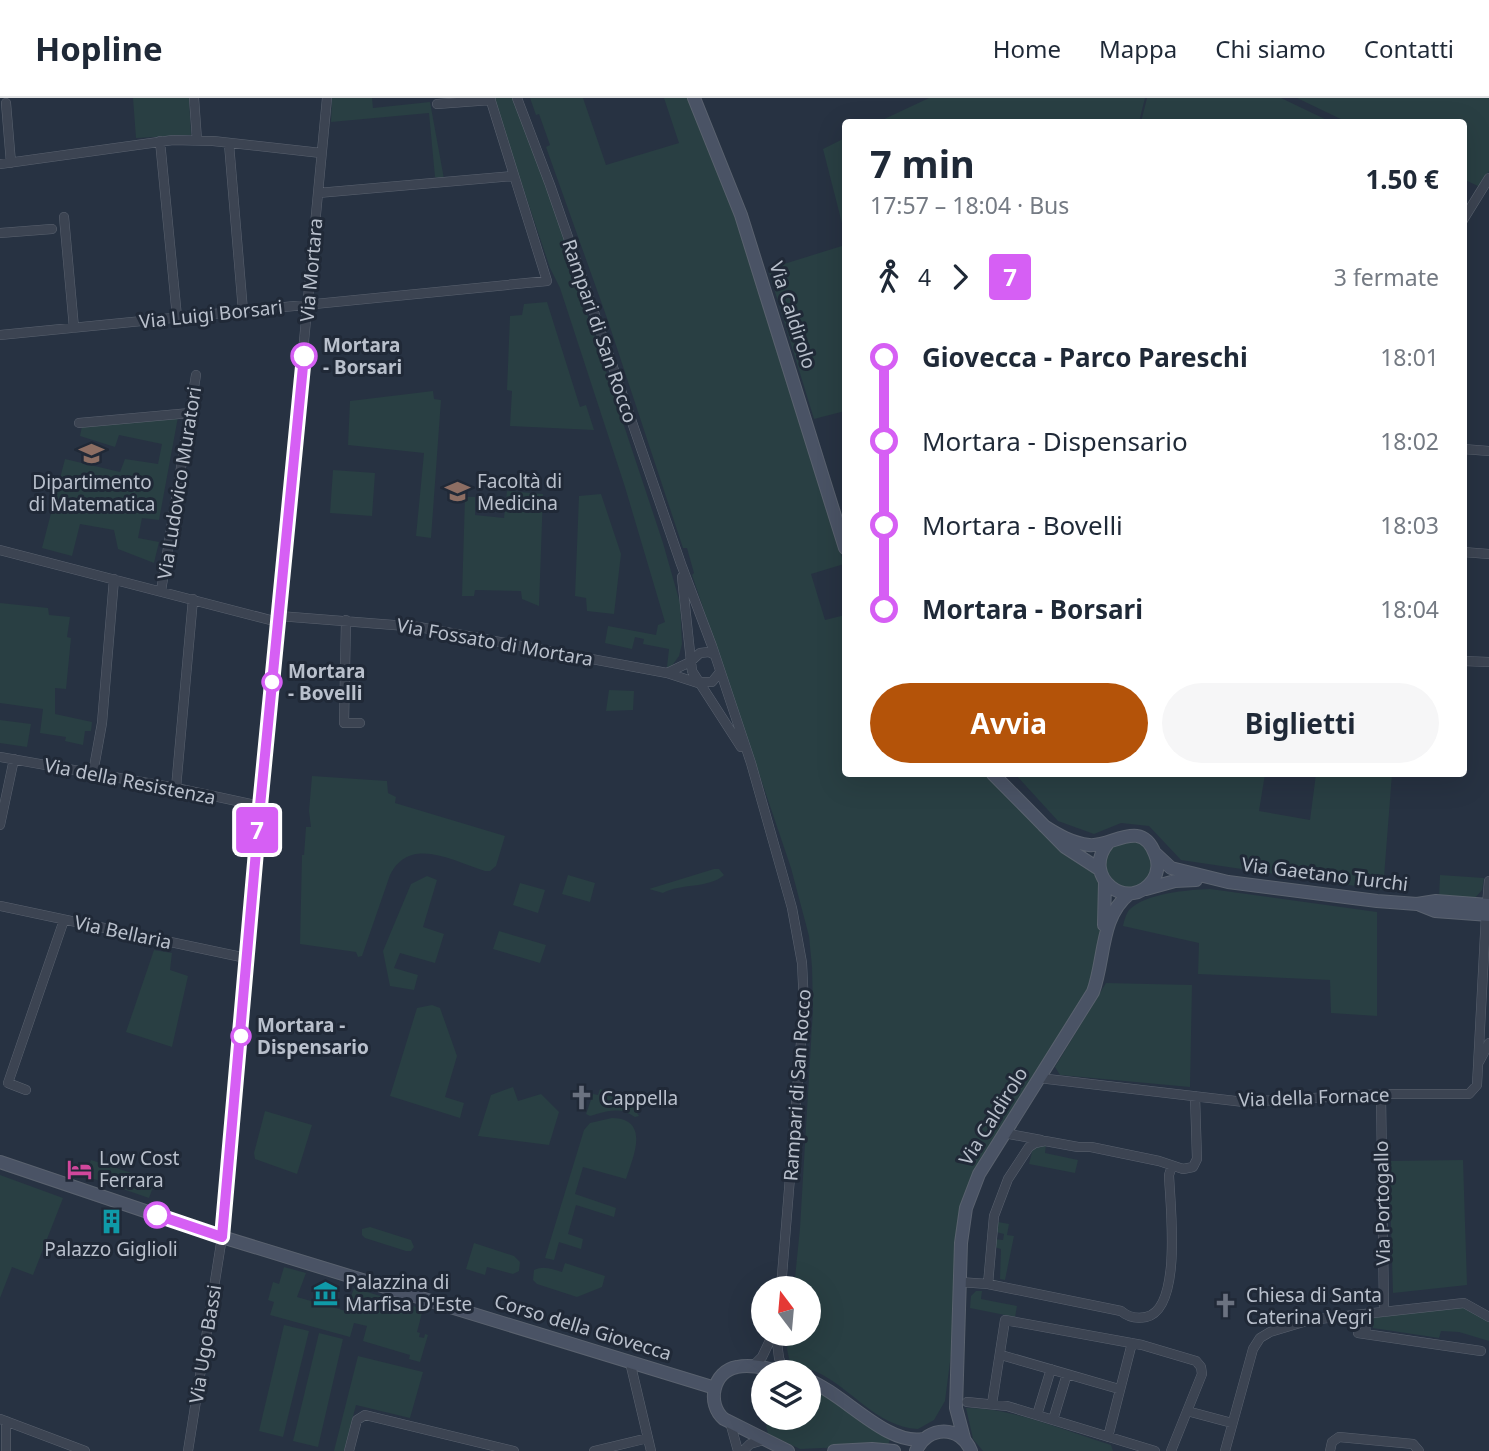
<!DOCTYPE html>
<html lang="it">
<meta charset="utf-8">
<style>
body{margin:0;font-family:"Noto Sans",sans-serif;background:#f6f6f7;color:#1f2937;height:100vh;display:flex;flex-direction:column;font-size:26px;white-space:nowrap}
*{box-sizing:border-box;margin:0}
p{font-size:23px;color:#747a83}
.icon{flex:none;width:38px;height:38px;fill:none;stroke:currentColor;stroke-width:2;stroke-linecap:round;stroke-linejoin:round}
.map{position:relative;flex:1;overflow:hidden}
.details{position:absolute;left:842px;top:21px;width:625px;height:658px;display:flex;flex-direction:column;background:#fff;border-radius:7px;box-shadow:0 7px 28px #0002}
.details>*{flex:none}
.badge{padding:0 14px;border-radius:5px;font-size:24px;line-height:46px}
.needle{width:46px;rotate:344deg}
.tools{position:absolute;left:751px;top:1178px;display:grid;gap:14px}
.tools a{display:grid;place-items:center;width:70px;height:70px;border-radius:50%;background:#fff;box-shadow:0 7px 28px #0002;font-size:35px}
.map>.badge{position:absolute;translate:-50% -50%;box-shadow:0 0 0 4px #fff}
.legs{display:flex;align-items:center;gap:10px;height:77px;padding:0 28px;font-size:23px}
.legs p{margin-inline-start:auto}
.head{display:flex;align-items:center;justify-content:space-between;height:119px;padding:0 28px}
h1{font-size:38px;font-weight:700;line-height:52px}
.primary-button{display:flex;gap:14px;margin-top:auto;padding:14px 28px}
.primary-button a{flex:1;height:80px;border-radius:42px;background:#b45309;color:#fff;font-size:28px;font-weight:700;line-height:80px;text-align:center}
.primary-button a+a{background:#f6f6f7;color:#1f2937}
ul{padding:0 28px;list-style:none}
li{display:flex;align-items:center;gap:24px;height:84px;font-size:26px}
li i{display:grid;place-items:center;width:10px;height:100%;margin:0 9px;background:currentColor}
li i::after{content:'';width:18px;height:18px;margin:-9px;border:5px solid;border-radius:50%;background:#fff}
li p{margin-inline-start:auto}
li:first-child i{background:linear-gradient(#0000 50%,currentColor 0)}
li:last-child i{background:linear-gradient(currentColor 50%,#0000 0)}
header{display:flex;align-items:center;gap:42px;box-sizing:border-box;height:98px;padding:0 35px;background:#fff;border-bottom:2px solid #e0e1e3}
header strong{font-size:33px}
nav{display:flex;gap:38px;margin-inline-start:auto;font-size:24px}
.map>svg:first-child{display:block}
.green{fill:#293f43}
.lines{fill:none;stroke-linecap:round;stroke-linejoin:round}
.street-casing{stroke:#5a626f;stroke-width:10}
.secondary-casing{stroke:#5a626f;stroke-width:14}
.street{stroke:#3c4452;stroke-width:9}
.secondary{stroke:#4a5365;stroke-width:12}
.line-1-casing{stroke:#fff;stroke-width:16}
.line-1{stroke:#d65ff4;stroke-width:10}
.stop-1-dot{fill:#fff;stroke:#d65ff4;stroke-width:3.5}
.labels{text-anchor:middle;stroke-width:6;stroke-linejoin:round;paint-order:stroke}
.street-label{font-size:19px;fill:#b9c0cc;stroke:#202937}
.stop-label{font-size:19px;font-weight:bold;fill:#b9c0cc;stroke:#202937;text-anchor:start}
.poi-label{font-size:19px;fill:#b9c0cc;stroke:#202937;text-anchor:start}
</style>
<header>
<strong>Hopline</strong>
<nav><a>Home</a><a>Mappa</a><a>Chi siamo</a><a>Contatti</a></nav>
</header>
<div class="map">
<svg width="1489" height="1353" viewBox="0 0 1489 1353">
<rect width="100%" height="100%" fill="#273242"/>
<path class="green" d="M133 0H189L191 37 136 40Z
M332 0H372L373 10 430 4 444 81 435 79 429 15 331 24Z
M493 0H514L574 167 570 172 574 188 579 192 663 445 680 505 682 546 679 558 671 569H667L669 551 643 546 644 541 635 539 632 551 605 545 608 528 656 537 658 527 665 524 625 389 560 190 550 170Z
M530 0H583L606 67 679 45 664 0H687L701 29 745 145 844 466 811 476 825 522 845 517V676H986L1061 753 1092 771 1097 780 1100 790V838L1098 864 1085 896 974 1076 945 1303 934 1322 918 1331C875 1329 850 1287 812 1272 806 1270 798 1269 791 1269L787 1251 789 1236H808V1190H794L800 1130 813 911 812 869 809 838 791 770 692 477 694 475 687 450H683L608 223 546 49 550 47 539 16 536 17Z
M929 0H1145L1139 24H878Z
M1147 0H1281L1331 24H1141Z
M1297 0H1489V73L1480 89 1463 81V24H1347Z
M845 40V137L823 51Z
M845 147V313L814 321 768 171Z
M547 204 580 309 586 307 594 332 510 328 512 293 507 292 510 218 522 217 524 206Z
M433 293 434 301 441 302 431 440 416 438 424 355 348 347 350 303Z
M178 319 159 422 142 420 138 440 159 444 154 465 118 451 114 432 80 426 72 458 42 450 65 361 120 374 125 361 158 366 162 346 119 337 115 349 80 338 82 328Z
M333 372 375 375 372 418 330 415Z
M507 393 543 396 539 508 522 501 521 493 475 492 474 498H462L465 399H475V417L504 420Z
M601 396 621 456 614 516 587 513 586 500 575 498 579 398Z
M0 505 48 510 49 517 70 519 67 539 71 540 66 591 55 590V616L92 624 91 633H85L83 647 65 643 66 639 40 635 43 611 0 605Z
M609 592 634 593 633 612 606 613Z
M0 622 31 626 27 649 0 645Z
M1015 676H1265L1259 713 1310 722 1316 676H1392L1383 792 1181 762 1149 728 1121 725 1094 736 1058 723Z
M312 678 387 683 388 695 396 699 395 705 505 738 496 768 490 773H485C453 763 410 737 390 777L362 858 358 859 356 854 300 846 302 757H304L306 729H311L309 713Z
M1104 766a24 24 0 1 1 48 0a24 24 0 1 1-48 0Z
M714 771H719L724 777C708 791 681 785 663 795L649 791Z
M568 777 595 785 590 804 562 796Z
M1440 777 1484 780 1482 792 1474 801H1439Z
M427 778 437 782 423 829 444 836 435 865 400 855 394 870 418 877 414 892 390 888 383 853 411 786Z
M520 785 545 792 538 815 513 807Z
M1210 791 1377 814V918L1331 915 1330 882 1198 876 1199 845 1123 828C1124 823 1126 816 1129 812 1146 795 1187 792 1210 791Z
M499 833 546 847 540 865 493 851Z
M154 852 172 855 170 872 188 878 172 949 126 934Z
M1106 885 1192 887 1190 989 1060 977 1055 969Z
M432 907 440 910 457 958 445 999 464 1005 460 1020 390 998 417 910Z
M513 989 518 1003 541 996 559 1014 549 1047 478 1038 491 997Z
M600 991 627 1000 639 1018 635 1019C619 1008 607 1013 590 1018L586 1016 593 996 598 997Z
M265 1013 312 1027 297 1076 255 1061 254 1055Z
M612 1020C651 1021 633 1059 626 1081L583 1069 575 1096 616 1110 614 1119 576 1107 568 1136 583 1141 581 1151 559 1144 554 1162 545 1160 584 1032 590 1025Z
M1037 1047H1046L1045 1055 1078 1062 1075 1075 1029 1066 1033 1050Z
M91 1062 138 1077 137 1084 153 1089 149 1100 85 1078Z
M1463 1062 1467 1187 1393 1195 1389 1063Z
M0 1077 63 1100 33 1177 12 1169 0 1200Z
M998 1124 1009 1126 1007 1137 1014 1138 1005 1182 1000 1181 1001 1151 994 1149V1141L1003 1142 1004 1136 996 1134Z
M370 1129 411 1142 414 1149 411 1153H406L365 1140 362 1137V1131Z
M474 1145 514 1158 520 1164 519 1173 513 1176 487 1169 485 1177 466 1171Z
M565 1165 605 1178 602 1189 577 1199 537 1186 533 1182 534 1172C544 1167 552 1171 562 1174Z
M284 1169 306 1175 297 1199 346 1213 354 1190 423 1211 417 1234 420 1235 419 1239 424 1240 425 1236 428 1237 420 1264 409 1261 410 1257 363 1243 367 1228 354 1225 350 1239 270 1217 274 1204 268 1202 273 1184 279 1186Z
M976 1193H982L981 1201 1017 1208 1015 1219 970 1210 971 1198Z
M1464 1209 1489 1224V1243L1459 1234 1441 1233 1439 1240 1373 1230 1372 1217Z
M284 1227 309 1233 283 1339 259 1333Z
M319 1235 343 1241 318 1349 293 1343Z
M358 1258 423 1274 410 1320 356 1307 344 1353H334Z
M809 1288 891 1339 888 1347 800 1351 768 1336 766 1328 771 1320H808Z
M966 1310C1010 1309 1068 1334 1111 1347L1113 1353H983L973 1341Z"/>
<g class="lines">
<defs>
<path id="street" d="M194 0 197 42
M517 0 550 87 681 466 712 548 751 665 792 810 802 865 804 907 781 1190
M6 5 11 65
M437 6 491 2
M160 43 177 219
M229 46 243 213
M0 66 173 42 213 43 321 55
M318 95 514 78
M64 119 74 230
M1463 122 1489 80
M0 135 52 131
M0 237 547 183 490 0
M79 325 190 315
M1463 351 1489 353
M0 452 278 524
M1463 454 1489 456
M682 479 692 573 741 649
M161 493 196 277
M279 518 419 529 667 575 698 585
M346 522 344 625H360
M1463 563 1489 564
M667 575 690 564 700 555 709 554 715 557
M697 584H712L720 574
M0 659 176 690 260 708
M93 675 102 625 114 481
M176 690 193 501
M0 727 14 661
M1487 807 1489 783
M0 808 246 860
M1479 964 1489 945
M1039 980 1244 1004 1381 996H1469L1477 987 1486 817
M26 992 8 985 64 822
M1381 996 1384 1214
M1004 1035 1041 1042
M959 1184 988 1186 1121 1213C1128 1219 1136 1221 1146 1219 1183 1211 1170 1106 1169 1077L1172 1068
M988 1186 994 1118 1008 1081 1029 1049 1035 1045 1045 1043 1078 1049H1091L1159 1063 1183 1071 1193 1069 1197 1061 1195 998
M1364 1216 1366 1236
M1358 1235 1481 1253
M776 1236 779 1260 784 1274
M1001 1257 1119 1291
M630 1264 651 1353
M753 1268 762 1259 773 1236
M967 1304 1007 1308 1155 1353
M992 1306 1005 1222 1142 1247 1196 1263 1201 1269 1202 1276 1171 1353
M1187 1313 1232 1325
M1037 1317 1051 1271
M0 1321 85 1353
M1053 1322 1067 1276
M6 1323V1353
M730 1324 738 1353
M1108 1339 1132 1245
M188 1353 222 1139 260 708 327 0
M349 1353 357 1322 365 1317 514 1353
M594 1353 648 1340
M743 1353 750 1346 763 1342
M1225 1353 1253 1251 1260 1240 1270 1234 1310 1222 1464 1205 1489 1219
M1330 1353 1332 1344 1339 1339 1413 1346 1419 1353"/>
<path id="secondary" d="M694 0 741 117 845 450
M993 676 1065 749 1099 771
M1044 728C1058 737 1072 745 1089 747 1111 750 1141 719 1155 756 1159 764 1158 775 1153 782 1129 816 1080 779 1108 745
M1156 756 1171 770 1228 784 1377 803 1417 806 1436 803 1489 807
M1146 791 1175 783 1196 782
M1420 807 1435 813 1489 817
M1104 827 1105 784
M0 1064 222 1139 715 1290
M781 1274C767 1270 751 1266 737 1269 713 1273 706 1306 724 1321L788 1353
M808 1282C843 1295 887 1348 923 1341
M964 1340 956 1310 961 1145 966 1110 979 1076 1093 894C1105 862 1100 819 1129 796
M834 1353 872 1351 894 1353
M916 1353C927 1327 961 1327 971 1353"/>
</defs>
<use href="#street" class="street-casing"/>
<use href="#secondary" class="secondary-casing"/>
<use href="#street" class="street"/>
<use href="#secondary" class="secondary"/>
</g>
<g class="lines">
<defs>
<path id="line-1" d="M157 1117 222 1139 260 708 304 258"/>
</defs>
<use href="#line-1" class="line-1-casing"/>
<use href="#line-1" class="line-1"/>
</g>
<defs>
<symbol id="university-bare" viewBox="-9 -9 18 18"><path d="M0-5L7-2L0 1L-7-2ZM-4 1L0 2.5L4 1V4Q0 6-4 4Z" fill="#8d6e63" stroke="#202937" stroke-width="2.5" paint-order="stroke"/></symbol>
<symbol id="church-bare" viewBox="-9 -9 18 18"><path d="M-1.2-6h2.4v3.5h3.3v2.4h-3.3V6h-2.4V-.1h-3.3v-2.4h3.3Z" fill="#6b7280" stroke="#202937" stroke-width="2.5" paint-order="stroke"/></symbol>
<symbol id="hotel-bare" viewBox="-9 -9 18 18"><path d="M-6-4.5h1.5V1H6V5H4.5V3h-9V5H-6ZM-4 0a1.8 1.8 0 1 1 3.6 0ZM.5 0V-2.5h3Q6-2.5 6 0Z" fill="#d1479c" stroke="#202937" stroke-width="2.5" paint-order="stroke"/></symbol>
<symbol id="building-bare" viewBox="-9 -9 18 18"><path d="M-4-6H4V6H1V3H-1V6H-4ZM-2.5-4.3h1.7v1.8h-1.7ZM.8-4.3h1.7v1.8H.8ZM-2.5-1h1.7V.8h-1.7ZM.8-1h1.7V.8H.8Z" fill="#0f9aa8" stroke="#202937" stroke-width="2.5" paint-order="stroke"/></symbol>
<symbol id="museum-bare" viewBox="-9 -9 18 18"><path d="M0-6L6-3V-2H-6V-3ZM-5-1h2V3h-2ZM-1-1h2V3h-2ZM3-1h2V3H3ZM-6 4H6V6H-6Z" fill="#0f9aa8" stroke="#202937" stroke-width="2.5" paint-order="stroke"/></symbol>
</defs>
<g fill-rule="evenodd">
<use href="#university-bare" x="74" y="338" width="35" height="35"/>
<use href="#university-bare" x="440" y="376" width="35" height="35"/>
<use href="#church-bare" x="564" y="982" width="35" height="35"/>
<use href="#hotel-bare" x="62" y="1054" width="35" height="35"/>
<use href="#building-bare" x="94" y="1106" width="35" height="35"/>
<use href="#museum-bare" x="308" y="1178" width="35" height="35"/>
<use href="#church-bare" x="1208" y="1190" width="35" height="35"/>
</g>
<g class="stop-1-dot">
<circle cx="304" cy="258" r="12"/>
<circle cx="272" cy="584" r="9"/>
<circle cx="241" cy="938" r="9"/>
<circle cx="157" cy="1117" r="12"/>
</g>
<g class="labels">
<g class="street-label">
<text transform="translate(311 172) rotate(-85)" y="7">Via Mortara</text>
<text transform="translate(211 216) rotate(-6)" y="7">Via Luigi Borsari</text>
<text transform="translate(793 217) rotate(72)" y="7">Via Caldirolo</text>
<text transform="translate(600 233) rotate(71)" y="7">Rampari di San Rocco</text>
<text transform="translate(179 385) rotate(-81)" y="7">Via Ludovico Muratori</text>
<text transform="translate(495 544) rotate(10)" y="7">Via Fossato di Mortara</text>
<text transform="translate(130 683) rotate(11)" y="7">Via della Resistenza</text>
<text transform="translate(1325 776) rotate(7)" y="7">Via Gaetano Turchi</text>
<text transform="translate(123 834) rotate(12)" y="7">Via Bellaria</text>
<text transform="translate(797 987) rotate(-86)" y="7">Rampari di San Rocco</text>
<text transform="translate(1314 999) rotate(-2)" y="7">Via della Fornace</text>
<text transform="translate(993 1018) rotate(-58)" y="7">Via Caldirolo</text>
<text transform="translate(1382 1105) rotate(-91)" y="7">Via Portogallo</text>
<text transform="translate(583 1229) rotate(17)" y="7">Corso della Giovecca</text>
<text transform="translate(205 1246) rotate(-81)" y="7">Via Ugo Bassi</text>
</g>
<g class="stop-label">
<text x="323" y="254">Mortara<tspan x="323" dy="22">- Borsari</tspan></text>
<text x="288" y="580">Mortara<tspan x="288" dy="22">- Bovelli</tspan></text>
<text x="257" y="934">Mortara -<tspan x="257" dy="22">Dispensario</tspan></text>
</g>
<g class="poi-label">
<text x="477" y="390">Facoltà di<tspan x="477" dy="22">Medicina</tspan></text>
<text x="92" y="391" text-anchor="middle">Dipartimento<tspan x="92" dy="22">di Matematica</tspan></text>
<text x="601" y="1007">Cappella</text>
<text x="99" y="1067">Low Cost<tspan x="99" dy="22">Ferrara</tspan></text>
<text x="111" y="1158" text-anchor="middle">Palazzo Giglioli</text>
<text x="345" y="1191">Palazzina di<tspan x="345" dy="22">Marfisa D'Este</tspan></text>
<text x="1246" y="1204">Chiesa di Santa<tspan x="1246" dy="22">Caterina Vegri</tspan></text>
</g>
</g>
</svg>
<div class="tools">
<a><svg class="needle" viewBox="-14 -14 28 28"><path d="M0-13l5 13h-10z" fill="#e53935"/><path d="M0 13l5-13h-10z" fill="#747a83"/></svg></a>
<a><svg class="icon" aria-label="layers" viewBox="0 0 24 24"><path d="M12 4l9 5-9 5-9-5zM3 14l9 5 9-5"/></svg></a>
</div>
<b class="badge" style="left:257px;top:732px;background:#d65ff4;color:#fff">7</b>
<section class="details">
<div class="head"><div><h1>7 min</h1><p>17:57 – 18:04 · Bus</p></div><b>1.50 €</b></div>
<div class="legs"><svg class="icon" aria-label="walk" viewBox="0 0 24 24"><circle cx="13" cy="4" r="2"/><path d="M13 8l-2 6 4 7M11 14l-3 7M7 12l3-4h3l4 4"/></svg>4<svg class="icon" aria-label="forward" viewBox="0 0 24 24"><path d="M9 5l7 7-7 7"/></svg><b class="badge" style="background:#d65ff4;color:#fff">7</b><p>3 fermate</p></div>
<ul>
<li><i style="color:#d65ff4"></i><b>Giovecca - Parco Pareschi</b><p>18:01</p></li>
<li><i style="color:#d65ff4"></i><span>Mortara - Dispensario</span><p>18:02</p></li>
<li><i style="color:#d65ff4"></i><span>Mortara - Bovelli</span><p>18:03</p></li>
<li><i style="color:#d65ff4"></i><b>Mortara - Borsari</b><p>18:04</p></li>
</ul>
<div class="primary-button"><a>Avvia</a><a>Biglietti</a></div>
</section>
</div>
